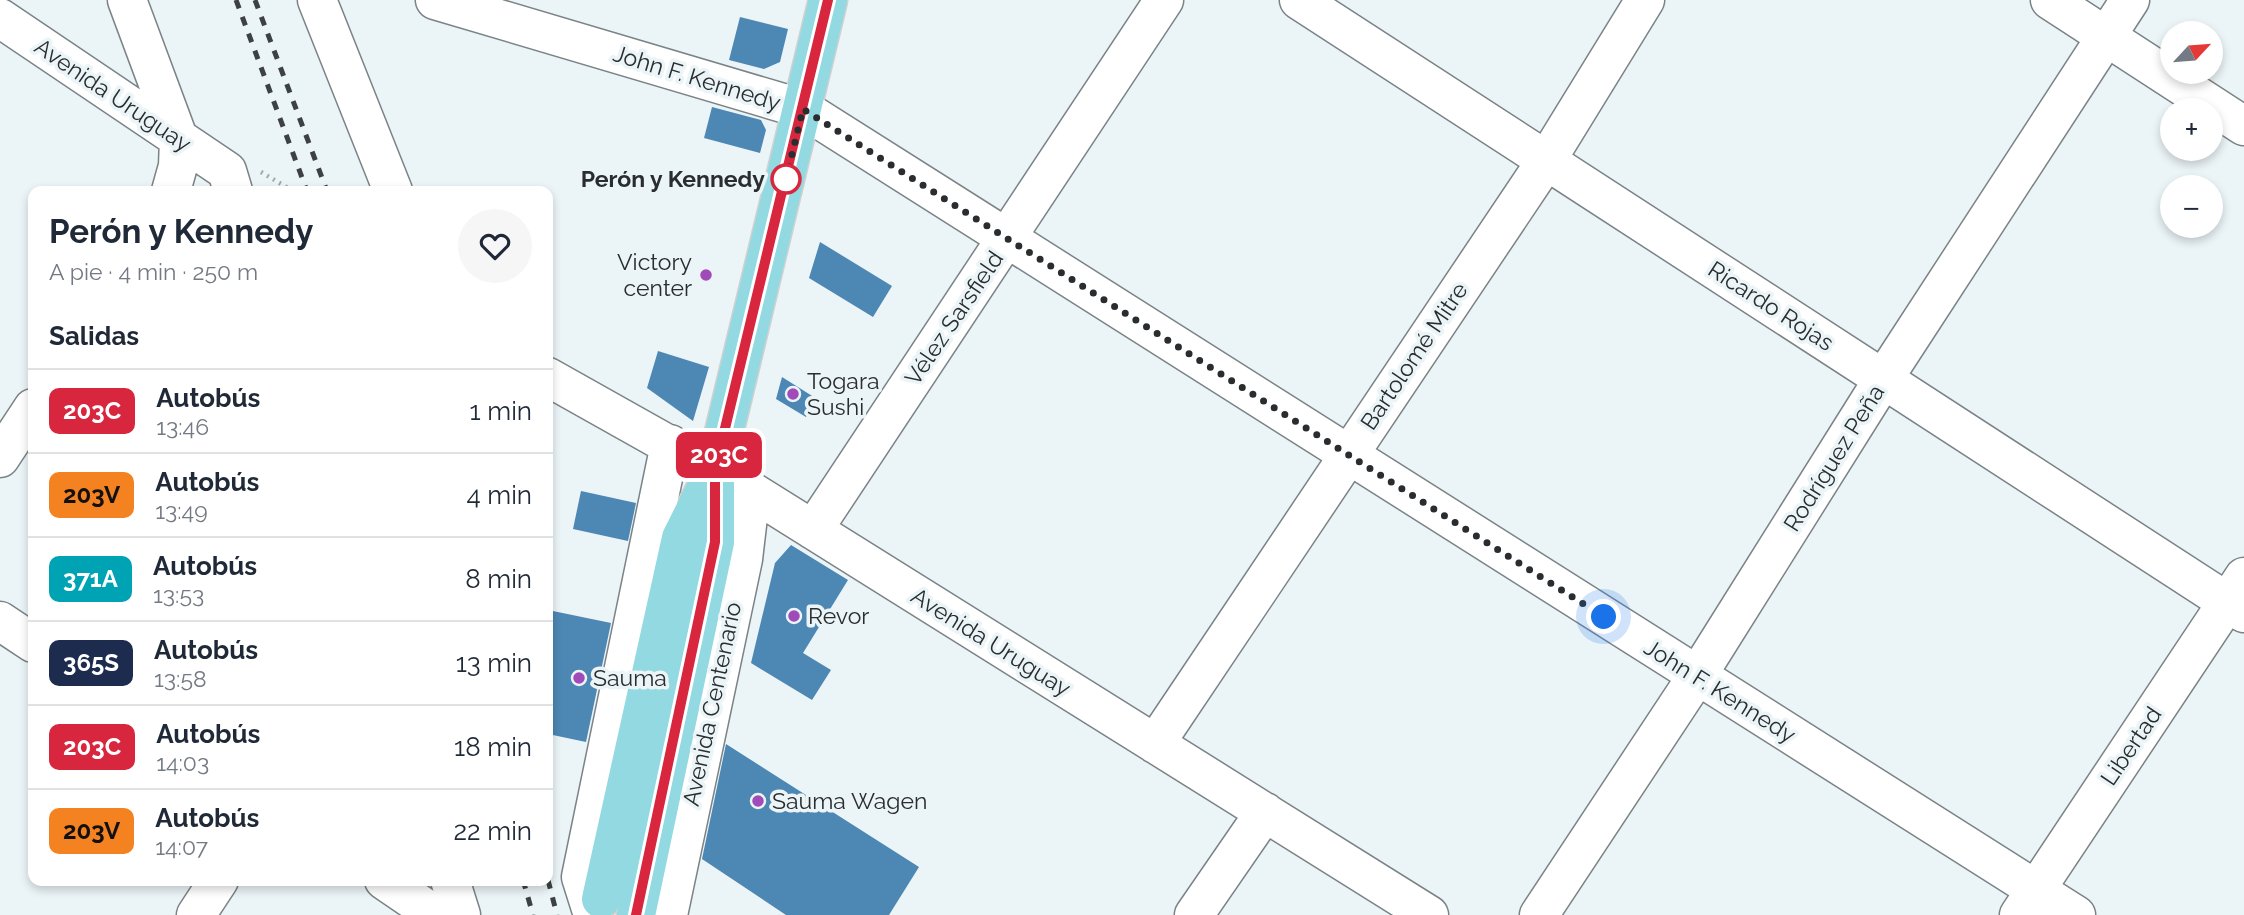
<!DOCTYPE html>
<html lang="es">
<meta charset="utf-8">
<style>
body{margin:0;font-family:Raleway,sans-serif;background:#f6f6f7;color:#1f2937;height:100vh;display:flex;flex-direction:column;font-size:26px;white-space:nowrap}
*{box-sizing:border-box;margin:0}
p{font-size:23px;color:#747a83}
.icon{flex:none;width:38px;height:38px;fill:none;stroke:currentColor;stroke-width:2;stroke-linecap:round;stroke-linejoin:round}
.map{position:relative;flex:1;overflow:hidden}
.panel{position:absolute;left:28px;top:186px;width:525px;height:700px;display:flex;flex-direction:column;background:#fff;border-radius:14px;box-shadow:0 4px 10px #0003}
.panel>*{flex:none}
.badge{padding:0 14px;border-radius:10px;font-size:24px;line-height:46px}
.needle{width:46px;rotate:64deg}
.buttons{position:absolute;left:2160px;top:21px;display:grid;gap:14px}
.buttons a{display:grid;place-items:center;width:63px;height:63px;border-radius:50%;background:#fff;box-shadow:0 4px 10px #0003;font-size:35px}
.you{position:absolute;width:35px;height:35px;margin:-18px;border:5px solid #fff;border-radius:50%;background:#1a73e8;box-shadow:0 0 0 10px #1a73e833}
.map>.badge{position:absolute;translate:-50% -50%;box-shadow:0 0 0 4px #fff}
h2{padding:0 21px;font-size:26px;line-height:63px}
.round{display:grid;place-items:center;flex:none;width:74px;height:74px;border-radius:37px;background:#f6f6f7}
.summary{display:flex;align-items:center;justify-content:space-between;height:119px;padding:0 21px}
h1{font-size:33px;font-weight:700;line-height:52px}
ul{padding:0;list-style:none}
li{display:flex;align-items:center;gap:21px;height:84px;padding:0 21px;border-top:2px solid #e0e1e3}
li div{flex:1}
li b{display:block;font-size:26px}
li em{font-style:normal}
li .badge{min-width:77px;font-weight:700;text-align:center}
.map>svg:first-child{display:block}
.building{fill:#4d87b3}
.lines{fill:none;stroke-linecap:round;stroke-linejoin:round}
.minor-casing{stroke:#7b8386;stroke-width:41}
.major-casing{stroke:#d0d1d1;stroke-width:41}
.path{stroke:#a4abad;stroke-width:4.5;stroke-dasharray:2 5;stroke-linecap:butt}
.minor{stroke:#fff;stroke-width:38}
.major{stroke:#92d9e1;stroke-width:38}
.rail{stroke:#3d4143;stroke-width:5;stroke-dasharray:9 9;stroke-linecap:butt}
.line-casing{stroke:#fff;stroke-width:16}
.line{stroke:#d7263d;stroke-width:10}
.walk{stroke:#2a2d2f;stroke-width:7;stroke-dasharray:0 12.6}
.stop-dot{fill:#fff;stroke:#d7263d;stroke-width:3.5}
.poi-dot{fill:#a14bb9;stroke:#ebf4f7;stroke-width:2.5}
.labels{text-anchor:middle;stroke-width:7;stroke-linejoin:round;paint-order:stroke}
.street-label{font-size:23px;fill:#2a2d2f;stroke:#ebf4f7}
.stop-label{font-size:23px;font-weight:bold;fill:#2a2d2f;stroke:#ebf4f7;text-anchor:end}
.poi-label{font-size:23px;fill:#2a2d2f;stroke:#ebf4f7;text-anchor:start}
</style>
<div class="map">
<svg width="2244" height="915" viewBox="0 0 2244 915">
<rect width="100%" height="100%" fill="#ebf4f7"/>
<path class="building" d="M740 17 788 29 780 62 764 69 729 60Z
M712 107 761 120 766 130 760 153 704 138Z
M820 242 892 286 873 317 809 278Z
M658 351 709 367 693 421 647 388Z
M782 377 817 399 806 417 776 399Z
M581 491 636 503 628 541 573 529Z
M791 545 848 580 803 653 831 670 812 700 751 663 775 563Z
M548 610 611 623 586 742 548 734Z
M726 744 919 867 889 915H786L702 859Z"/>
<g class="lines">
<defs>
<path id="minor" d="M127 0 179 140 178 166 171 191
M317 0 393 191
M435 0 803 109 2076 915
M1299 0 2244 613
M2050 0 2244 126
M0 18 227 171 233 191
M548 377 751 491 1429 915
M0 458 33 408
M813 530 1164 0
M0 621 33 643
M1155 744 1546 161 1645 0
M384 880 435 915
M450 880 461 915
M196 915 219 880
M593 915 581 877 670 444
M668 915 743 559 751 491
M1194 915 1265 812
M1539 915 1697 676 1884 378 2130 0
M2019 915 2244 577"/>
<path id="major" d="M601 899 681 538 715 470 828 0
M636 915 715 542V477"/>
</defs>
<use href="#minor" class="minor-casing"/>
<use href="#major" class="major-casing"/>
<path class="path" d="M261 172 293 191"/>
<use href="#minor" class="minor"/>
<use href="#major" class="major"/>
<path class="rail" d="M236 0 307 191
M255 0 327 191
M523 880 533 915
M548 880 557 915"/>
</g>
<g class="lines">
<defs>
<path id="line" d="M636 915 715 542V470L828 0"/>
</defs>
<use href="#line" class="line-casing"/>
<use href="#line" class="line"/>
<path class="walk" d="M786 179 803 109 1604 617"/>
</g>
<circle class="stop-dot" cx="786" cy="179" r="14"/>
<g class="poi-dot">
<circle cx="706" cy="275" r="7"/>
<circle cx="793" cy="394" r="7"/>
<circle cx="794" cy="616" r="7"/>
<circle cx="579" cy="678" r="7"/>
<circle cx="758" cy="801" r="7"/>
</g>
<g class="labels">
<g class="street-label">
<text transform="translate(697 78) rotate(17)" y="8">John F. Kennedy</text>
<text transform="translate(113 95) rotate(34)" y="8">Avenida Uruguay</text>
<text transform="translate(1771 306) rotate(33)" y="8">Ricardo Rojas</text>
<text transform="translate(954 318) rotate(-56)" y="8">Vélez Sarsfield</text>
<text transform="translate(1414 356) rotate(-56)" y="8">Bartolomé Mitre</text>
<text transform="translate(1834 458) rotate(-58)" y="8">Rodríguez Peña</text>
<text transform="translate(991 642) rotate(32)" y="8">Avenida Uruguay</text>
<text transform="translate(1720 691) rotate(32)" y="8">John F. Kennedy</text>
<text transform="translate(712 704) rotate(-78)" y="8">Avenida Centenario</text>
<text transform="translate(2131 746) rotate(-56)" y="8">Libertad</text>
</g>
<g class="stop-label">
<text x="765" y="187">Perón y Kennedy</text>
</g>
<g class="poi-label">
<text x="692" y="270" text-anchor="end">Victory<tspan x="692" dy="26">center</tspan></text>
<text x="807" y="389">Togara<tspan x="807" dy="26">Sushi</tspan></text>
<text x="808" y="624">Revor</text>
<text x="593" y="686">Sauma</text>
<text x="772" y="809">Sauma Wagen</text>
</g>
</g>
</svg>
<div class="buttons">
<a><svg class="needle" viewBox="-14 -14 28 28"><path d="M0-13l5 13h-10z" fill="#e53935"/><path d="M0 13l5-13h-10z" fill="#747a83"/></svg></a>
<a>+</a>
<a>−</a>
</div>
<div class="you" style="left:1604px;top:617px"></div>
<b class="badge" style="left:719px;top:455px;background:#d7263d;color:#fff">203C</b>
<section class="panel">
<div class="summary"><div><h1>Perón y Kennedy</h1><p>A pie · 4 min · 250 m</p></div><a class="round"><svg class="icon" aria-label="heart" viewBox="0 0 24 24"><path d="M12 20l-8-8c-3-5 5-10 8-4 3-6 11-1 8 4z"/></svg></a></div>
<h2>Salidas</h2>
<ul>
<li><span class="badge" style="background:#d7263d;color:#fff">203C</span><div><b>Autobús</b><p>13:46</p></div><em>1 min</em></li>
<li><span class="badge" style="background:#f58220;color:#111">203V</span><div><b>Autobús</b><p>13:49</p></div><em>4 min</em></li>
<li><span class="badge" style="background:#00a3b4;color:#fff">371A</span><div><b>Autobús</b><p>13:53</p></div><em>8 min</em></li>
<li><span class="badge" style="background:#1d2b4f;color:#fff">365S</span><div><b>Autobús</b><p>13:58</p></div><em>13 min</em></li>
<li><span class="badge" style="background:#d7263d;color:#fff">203C</span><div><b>Autobús</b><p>14:03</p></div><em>18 min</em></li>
<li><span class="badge" style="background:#f58220;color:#111">203V</span><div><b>Autobús</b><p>14:07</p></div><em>22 min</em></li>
</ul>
</section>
</div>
